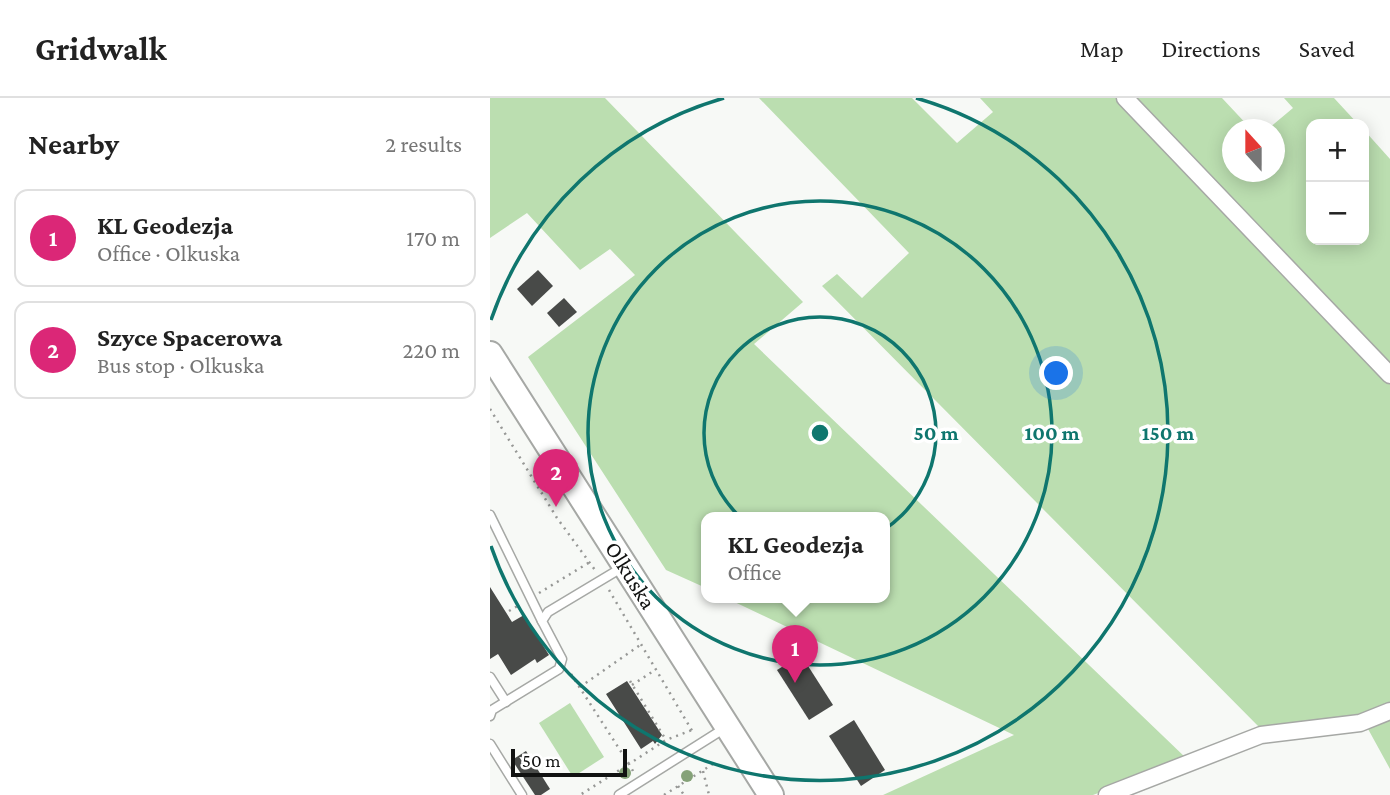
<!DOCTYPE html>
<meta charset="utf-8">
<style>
body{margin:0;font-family:"Crimson Pro",serif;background:#f2f2f2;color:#222}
.controls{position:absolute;right:21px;top:21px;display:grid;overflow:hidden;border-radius:14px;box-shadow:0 4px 18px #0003}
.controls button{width:63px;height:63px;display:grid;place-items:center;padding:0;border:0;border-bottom:2px solid #e0e0e0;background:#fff;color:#222;font:35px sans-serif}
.compass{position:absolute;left:732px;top:21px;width:63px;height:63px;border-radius:50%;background:#fff;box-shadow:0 4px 18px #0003;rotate:339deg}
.scale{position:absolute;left:21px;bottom:18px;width:116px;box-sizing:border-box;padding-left:7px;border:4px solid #111211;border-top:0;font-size:19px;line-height:24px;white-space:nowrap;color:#111211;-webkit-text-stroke:5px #fff;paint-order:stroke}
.you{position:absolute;left:567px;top:276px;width:24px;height:24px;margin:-18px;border:5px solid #fff;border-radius:50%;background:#1a73e8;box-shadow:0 0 0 10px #1a73e833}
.badge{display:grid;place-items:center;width:46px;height:46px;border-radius:50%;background:#db2777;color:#fff;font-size:23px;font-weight:700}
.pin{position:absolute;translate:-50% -58px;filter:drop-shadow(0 2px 4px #0008)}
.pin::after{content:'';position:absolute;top:37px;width:24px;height:21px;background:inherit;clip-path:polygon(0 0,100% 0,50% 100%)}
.popup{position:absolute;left:211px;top:414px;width:189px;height:91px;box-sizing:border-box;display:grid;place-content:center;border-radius:14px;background:#fff;filter:drop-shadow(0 2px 5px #0005);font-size:23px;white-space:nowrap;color:#767676}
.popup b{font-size:26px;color:#222}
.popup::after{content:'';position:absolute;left:50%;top:100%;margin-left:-14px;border:14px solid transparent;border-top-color:#fff}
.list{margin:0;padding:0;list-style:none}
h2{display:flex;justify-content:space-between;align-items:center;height:91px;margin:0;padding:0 28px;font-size:30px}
h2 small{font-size:23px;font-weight:400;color:#767676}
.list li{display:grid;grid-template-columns:46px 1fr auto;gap:21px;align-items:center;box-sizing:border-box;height:98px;margin:0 14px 14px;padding:0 14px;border:2px solid #e0e0e0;border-radius:14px}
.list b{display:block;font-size:26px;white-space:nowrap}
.list p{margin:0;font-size:23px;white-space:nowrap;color:#767676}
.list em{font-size:23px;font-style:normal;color:#767676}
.map{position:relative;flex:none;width:900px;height:697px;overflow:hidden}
header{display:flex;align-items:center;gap:42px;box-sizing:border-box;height:98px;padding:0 35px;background:#fff;border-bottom:2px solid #e0e0e0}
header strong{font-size:33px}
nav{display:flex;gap:38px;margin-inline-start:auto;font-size:24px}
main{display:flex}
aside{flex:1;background:#fff}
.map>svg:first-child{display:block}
</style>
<header>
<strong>Gridwalk</strong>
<nav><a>Map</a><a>Directions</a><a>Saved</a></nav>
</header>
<main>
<aside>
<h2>Nearby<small>2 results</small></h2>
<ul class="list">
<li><span class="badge">1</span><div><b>KL Geodezja</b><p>Office · Olkuska</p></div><em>170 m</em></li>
<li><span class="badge">2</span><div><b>Szyce Spacerowa</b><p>Bus stop · Olkuska</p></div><em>220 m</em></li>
</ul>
</aside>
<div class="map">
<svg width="900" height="697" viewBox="0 0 900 697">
<rect width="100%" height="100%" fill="#f7f9f6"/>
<g fill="#bbdeb0">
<path d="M 0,0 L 115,0 L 313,204 L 264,246 L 697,661 L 603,697 L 393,697 L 524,637 L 234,499 L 394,499 L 394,419 L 216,419 L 216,490 L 176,472 L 38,259 L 145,177 L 120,151 L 90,172 L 37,115 L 0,140 Z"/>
<path d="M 269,0 L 422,0 L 467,45 L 503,14 L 490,0 L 732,0 L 761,31 L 743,32 L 743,74 L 785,74 L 785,32 L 778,31 L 803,10 L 794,0 L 844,0 L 868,26 L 821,26 L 821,142 L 874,142 L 874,32 L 900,61 L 900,671 L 872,620 L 773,633 L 332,188 L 347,176 L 372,200 L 419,155 Z"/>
<path d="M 80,605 L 114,659 L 83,679 L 49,625 Z"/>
</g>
<g fill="#484a48">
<path d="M 48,172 L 63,188 L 42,208 L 27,191 Z"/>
<path d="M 74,200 L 87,214 L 69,229 L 57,215 Z"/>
<path d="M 0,489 L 22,524 L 34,517 L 59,557 L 47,565 L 45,561 L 21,577 L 8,556 L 0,561 Z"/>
<path d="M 311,557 L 343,607 L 319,622 L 287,572 Z"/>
<path d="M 137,583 L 172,637 L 165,646 L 163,643 L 151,651 L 116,596 Z"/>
<path d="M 364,622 L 395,672 L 371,688 L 339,638 Z"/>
<path d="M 36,653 L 60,691 L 51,697 L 45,697 L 22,662 Z"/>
</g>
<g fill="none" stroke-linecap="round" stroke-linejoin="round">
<defs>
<g id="service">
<path d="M 0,417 L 52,523"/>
<path d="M 0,579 L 16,604"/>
<path d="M 0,618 L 2,612 L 69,571 L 72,561 L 52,523 L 58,514 L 133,469"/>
<path d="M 0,646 L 32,697"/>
<path d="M 129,697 L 235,630"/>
</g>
<g id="minor">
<path d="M 635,0 L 900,277"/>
<path d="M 617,697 L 771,637 L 870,625 L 900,613"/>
</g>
<path id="primary" d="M 0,256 L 281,697"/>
</defs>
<use href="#service" stroke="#a6a8a5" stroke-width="11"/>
<use href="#minor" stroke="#a6a8a5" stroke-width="19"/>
<use href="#primary" stroke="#a6a8a5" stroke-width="28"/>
<g stroke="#979896" stroke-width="2.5" stroke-dasharray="2 5" stroke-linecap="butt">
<path d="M 0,311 L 67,420 L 105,472"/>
<path d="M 119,492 L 204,636"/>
<path d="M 49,495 L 100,464"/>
<path d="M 19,513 L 31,506"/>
<path d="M 81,576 L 139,666 L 90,697"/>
<path d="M 140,583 L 176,642"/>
<path d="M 142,587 L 165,572"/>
<path d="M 90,589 L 153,545"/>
<path d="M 143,673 L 139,666 L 176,642 L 202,632"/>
<path d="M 213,673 L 219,697"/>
<path d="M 188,688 L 194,697"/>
<path d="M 174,697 L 223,666"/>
</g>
<use href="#service" stroke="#fff" stroke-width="8"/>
<use href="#minor" stroke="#fff" stroke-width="16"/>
<use href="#primary" stroke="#fff" stroke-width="24"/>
</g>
<g fill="#85a278">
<circle cx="135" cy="675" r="6"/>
<circle cx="197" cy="678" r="6"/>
</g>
<g fill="none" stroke="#0f766e" stroke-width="3.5">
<circle cx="330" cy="335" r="116"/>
<circle cx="330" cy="335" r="232"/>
<path d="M1 222A348 348 0 0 1 234 0M426 0A348 348 0 1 1 1 448"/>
</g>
<g text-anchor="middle" stroke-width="7" stroke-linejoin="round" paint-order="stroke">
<g font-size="23" fill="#111211" stroke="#fff">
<text transform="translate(141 477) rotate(58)" y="8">Olkuska</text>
</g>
</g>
<circle cx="330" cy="335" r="10" fill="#0f766e" stroke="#fff" stroke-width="3.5"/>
<g font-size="21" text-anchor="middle" font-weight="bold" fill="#0f766e" stroke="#fff" stroke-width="7" stroke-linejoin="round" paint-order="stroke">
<text x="446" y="342">50 m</text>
<text x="562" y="342">100 m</text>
<text x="678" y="342">150 m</text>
</g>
</svg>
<div class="controls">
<button>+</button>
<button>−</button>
</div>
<svg class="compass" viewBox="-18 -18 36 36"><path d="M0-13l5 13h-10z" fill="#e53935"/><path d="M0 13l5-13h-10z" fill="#767676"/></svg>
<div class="scale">50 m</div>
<div class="you"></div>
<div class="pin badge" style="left:305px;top:585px">1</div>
<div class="popup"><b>KL Geodezja</b>Office</div>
<div class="pin badge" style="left:66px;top:409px">2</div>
</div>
</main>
